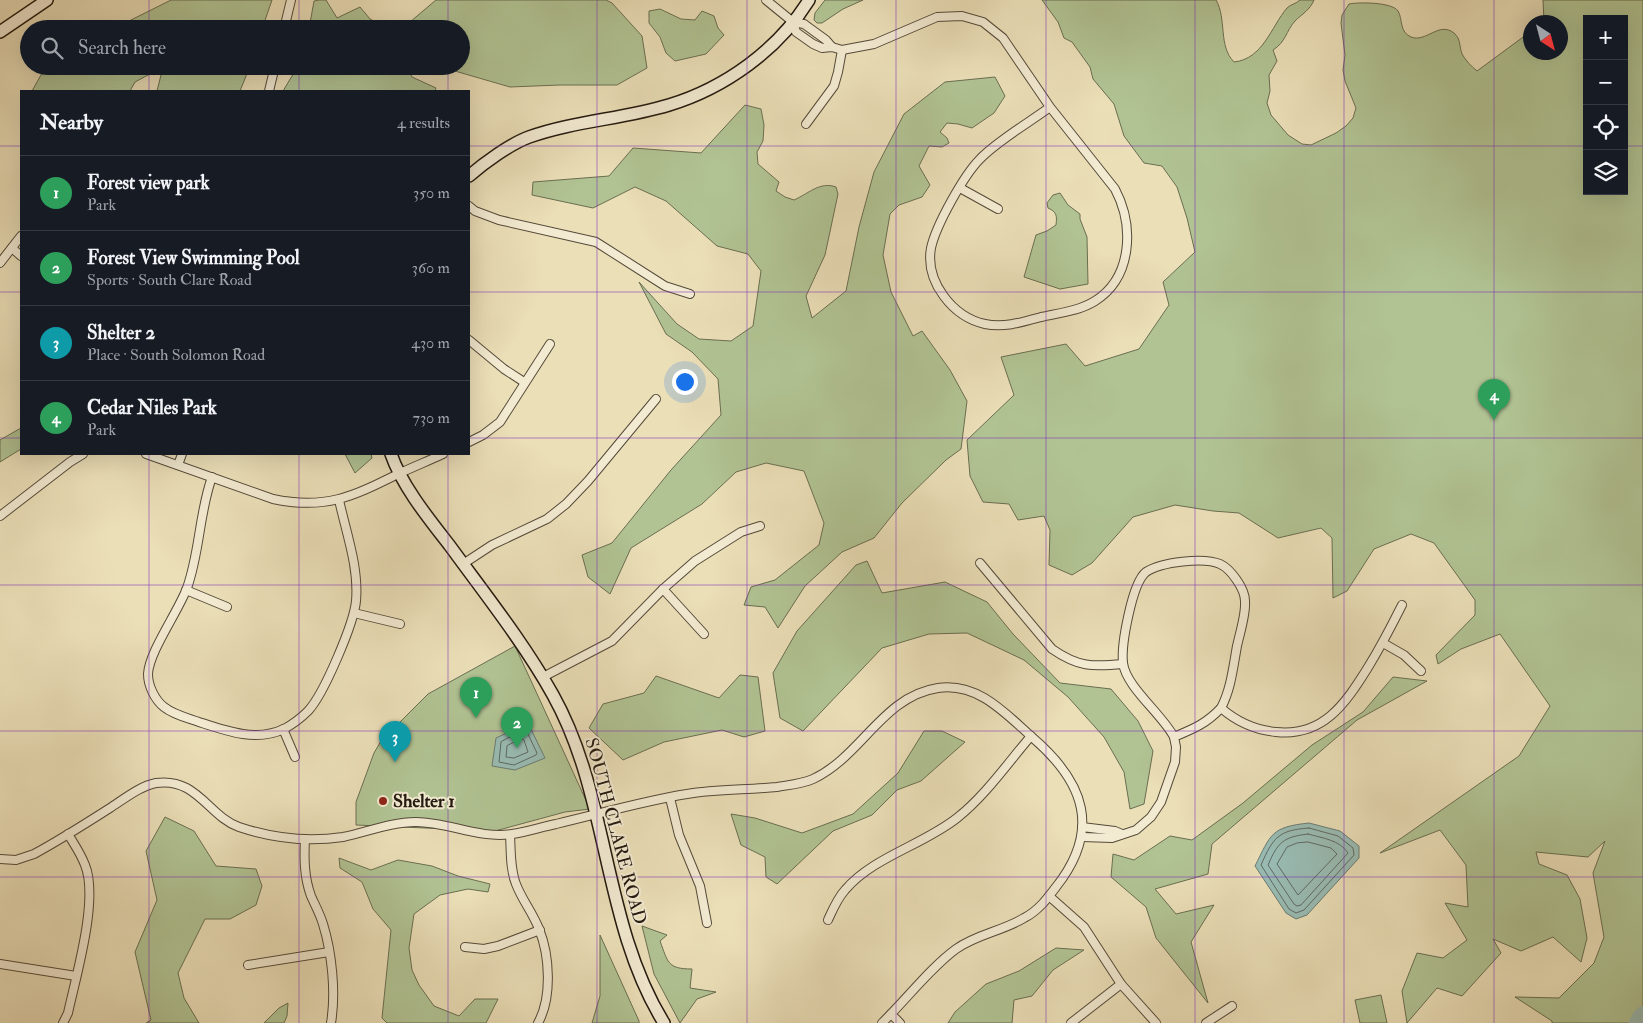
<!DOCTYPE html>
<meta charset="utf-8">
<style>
body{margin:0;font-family:"IM FELL Double Pica",serif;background:#242831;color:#f1f3f6}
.controls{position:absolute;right:15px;top:15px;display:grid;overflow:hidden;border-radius:0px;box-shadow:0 5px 20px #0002}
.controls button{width:45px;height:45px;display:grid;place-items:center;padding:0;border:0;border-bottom:1px solid #363941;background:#171b24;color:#f1f3f6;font:25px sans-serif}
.compass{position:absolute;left:1523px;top:15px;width:45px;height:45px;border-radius:50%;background:#171b24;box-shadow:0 5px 20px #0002;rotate:144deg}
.you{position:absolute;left:684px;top:381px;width:18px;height:18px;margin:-12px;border:4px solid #fff;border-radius:50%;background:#1a73e8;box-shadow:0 0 0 8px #1a73e833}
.badge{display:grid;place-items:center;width:32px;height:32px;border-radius:50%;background:#8c9099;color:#fff;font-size:16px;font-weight:700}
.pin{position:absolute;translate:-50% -41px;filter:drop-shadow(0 1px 2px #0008)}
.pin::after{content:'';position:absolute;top:26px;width:18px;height:15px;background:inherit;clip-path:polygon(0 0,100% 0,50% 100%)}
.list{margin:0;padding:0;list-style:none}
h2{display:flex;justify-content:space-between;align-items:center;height:65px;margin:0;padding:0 20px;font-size:21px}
h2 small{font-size:16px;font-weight:400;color:#9ea1a6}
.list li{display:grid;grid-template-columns:32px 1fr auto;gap:15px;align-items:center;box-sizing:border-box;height:75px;padding:0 20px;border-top:1px solid #363941}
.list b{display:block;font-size:19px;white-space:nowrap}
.list p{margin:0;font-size:16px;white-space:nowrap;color:#9ea1a6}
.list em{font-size:16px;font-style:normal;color:#9ea1a6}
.icon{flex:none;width:28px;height:28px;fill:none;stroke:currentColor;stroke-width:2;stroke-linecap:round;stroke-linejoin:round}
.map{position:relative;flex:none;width:1643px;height:1023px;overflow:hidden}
.search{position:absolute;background:#171b24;box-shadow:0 5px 20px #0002;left:20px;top:20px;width:450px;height:55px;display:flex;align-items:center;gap:12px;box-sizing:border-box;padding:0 18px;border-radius:28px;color:#9ea1a6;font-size:19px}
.panel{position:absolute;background:#171b24;box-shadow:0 5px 20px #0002;left:20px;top:90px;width:450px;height:365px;border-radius:0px}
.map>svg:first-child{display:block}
</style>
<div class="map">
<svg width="1643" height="1023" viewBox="0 0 1643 1023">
<rect width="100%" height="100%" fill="#ebdfb8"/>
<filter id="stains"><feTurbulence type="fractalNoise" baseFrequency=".004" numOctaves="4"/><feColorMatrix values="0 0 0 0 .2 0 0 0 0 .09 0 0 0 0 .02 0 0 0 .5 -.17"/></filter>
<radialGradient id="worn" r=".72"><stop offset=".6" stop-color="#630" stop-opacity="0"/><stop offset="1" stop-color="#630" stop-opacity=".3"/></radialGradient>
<g fill="#b1c393" stroke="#6a6e51" fill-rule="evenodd">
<path d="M 171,0 L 272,0 L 262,29 L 113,29 Z"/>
<path d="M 319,0 L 326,0 L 337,18 L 360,7 L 370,19 L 383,26 L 383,29 L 309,29 L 314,1 Z"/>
<path d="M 436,0 L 606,0 L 612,3 L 642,36 L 647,68 L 617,85 L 560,85 L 510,87 L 448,69 L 444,66 L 461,66 L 461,29 L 409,29 L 410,22 Z"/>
<path d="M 825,0 L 863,0 L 843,9 L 822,23 L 817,23 L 814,20 L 815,13 Z"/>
<path d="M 1042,0 L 1216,0 C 1227,19 1218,46 1234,62 C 1263,59 1271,27 1287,8 C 1291,4 1296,4 1300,0 L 1314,0 C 1310,10 1302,14 1295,21 C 1286,31 1286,42 1273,50 L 1277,61 L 1269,75 L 1270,91 L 1267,103 L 1271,115 L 1288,135 L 1302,144 L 1311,145 L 1336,133 L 1346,126 L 1353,118 L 1356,108 L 1345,81 L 1343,70 L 1345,55 L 1341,23 L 1342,15 L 1349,4 C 1359,2 1392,2 1398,11 C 1403,19 1399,32 1411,37 C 1426,43 1439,21 1454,33 C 1461,39 1459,46 1462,54 C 1466,61 1471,66 1477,71 L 1530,32 L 1530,52 L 1560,52 L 1560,22 L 1544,22 L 1543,0 L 1643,0 L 1643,1023 L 1552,1023 L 1552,1021 L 1515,997 L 1559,998 L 1594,963 L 1604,937 L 1593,873 L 1605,841 L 1588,857 L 1536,852 L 1539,864 L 1567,875 L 1580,899 L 1587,938 L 1581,962 L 1553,937 L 1521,951 L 1493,939 L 1501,953 L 1462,996 L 1437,988 L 1407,1023 L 1402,991 L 1417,953 L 1443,958 L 1467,940 L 1445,903 L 1468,907 L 1466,865 L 1440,830 L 1380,853 L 1519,756 L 1550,706 L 1500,634 L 1461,649 L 1438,664 L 1436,655 L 1475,615 L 1475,600 L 1434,543 L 1411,534 L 1374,549 L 1347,591 L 1333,598 L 1332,538 L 1321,528 L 1278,538 L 1239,513 L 1213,511 L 1175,505 L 1133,517 L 1092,563 L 1072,575 L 1049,565 L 1050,530 L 1044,516 L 1018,520 L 1009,504 L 983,502 L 970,476 L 967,440 L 1014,395 L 1001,357 L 1066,344 L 1085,366 L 1139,349 L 1169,305 L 1163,282 L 1195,252 L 1187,218 L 1177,187 L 1162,166 L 1144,163 L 1124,136 L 1114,104 L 1093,79 L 1090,67 L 1072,42 L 1064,38 L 1058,22 ZM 1587,19 L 1624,19 L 1624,191 L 1587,191 Z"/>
<path d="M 660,9 L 681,19 L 695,20 L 702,11 L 714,16 L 718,28 L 724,35 L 706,54 L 675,61 L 666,53 L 660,37 L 649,23 L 649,11 Z"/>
<path d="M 46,66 L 71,72 L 72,66 L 250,66 L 240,91 L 157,91 L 163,67 L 135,82 L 130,91 L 32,91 Z"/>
<path d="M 298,66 L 407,66 L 412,77 L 436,88 L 435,91 L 283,91 Z"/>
<path d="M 995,77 L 1005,96 L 994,113 L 972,128 L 958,124 L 947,123 L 940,132 L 947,138 L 949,143 L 942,147 L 929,146 L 919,166 L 930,185 L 922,197 L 899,205 L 890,214 L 883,255 L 891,292 L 913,336 L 922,331 L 950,370 L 967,401 L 961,449 L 946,460 L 902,503 L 874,538 L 842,552 L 805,586 L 778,628 L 765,607 L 744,605 L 751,587 L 775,580 L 819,545 L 824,523 L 804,471 L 766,463 L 736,472 L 702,504 L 631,548 L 610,594 L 588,577 L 582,555 L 612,543 L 671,470 L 721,415 L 718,379 L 692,352 L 666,334 L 639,282 L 677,324 L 699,339 L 731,341 L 753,326 L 761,271 L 748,254 L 717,246 L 666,201 L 635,187 L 593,208 L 532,195 L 533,182 L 609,176 L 633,148 L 701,153 L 745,105 L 761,109 L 764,125 L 763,141 L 757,152 L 758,164 L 779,182 L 776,191 L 785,197 L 794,200 C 808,194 820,181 836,187 L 838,194 L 825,255 L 806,296 L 812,318 L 846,291 L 859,227 L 874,172 L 904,114 L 945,82 Z"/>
<path d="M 1060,193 L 1068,205 L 1080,214 L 1080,219 L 1087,237 L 1088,284 L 1060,289 L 1024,277 L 1036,235 L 1047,231 L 1056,225 C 1057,216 1057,212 1048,208 L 1047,203 L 1053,195 Z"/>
<path d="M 21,428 L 21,449 L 0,462 L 0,440 Z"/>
<path d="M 345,454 L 371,454 L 372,458 L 355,473 Z"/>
<path d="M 867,561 L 882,593 L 945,582 L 987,602 L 1013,634 L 1060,683 L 1111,689 L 1138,721 L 1153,751 L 1144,804 L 1130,809 L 1124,772 L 1104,737 L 1068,697 L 1024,660 L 967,633 L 929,634 L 882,648 L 803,731 L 780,718 L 773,673 L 797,631 L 856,565 Z"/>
<path d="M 515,646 L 590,809 L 565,812 L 495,831 L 356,825 L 356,802 L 374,753 L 381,741 L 428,694 Z"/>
<path d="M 740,675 L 758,677 L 765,731 L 744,737 L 722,730 L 664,742 L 623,760 L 589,728 L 603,704 L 644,693 L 656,676 L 719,698 Z"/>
<path d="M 1393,677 L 1427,681 L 1357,720 L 1212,844 L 1208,874 L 1155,889 L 1176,914 L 1214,905 L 1191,942 L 1208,1003 L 1156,938 L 1146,907 L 1111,877 L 1113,854 L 1134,860 L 1170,836 L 1192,840 L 1243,803 L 1312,745 L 1363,712 Z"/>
<path d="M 924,731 L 942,731 L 965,742 L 921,781 L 897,790 L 872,815 L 833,831 L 777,884 L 766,877 L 765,857 L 741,845 L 731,814 L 755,818 L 802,833 L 853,814 L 898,773 Z"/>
<path d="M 165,817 L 194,831 L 216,866 L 256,869 L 262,886 L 256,905 L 230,919 L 205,919 L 178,973 L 184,998 L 199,1023 L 146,1023 L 151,1020 L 135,952 L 157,900 L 146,851 Z"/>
<path d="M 339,858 L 371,870 L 398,860 L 432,866 L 458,876 L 490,884 L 488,892 L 468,889 L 440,895 L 414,914 L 409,948 L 412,970 L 419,985 L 434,1006 L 459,1016 L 475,999 L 498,999 L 486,1023 L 387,1023 L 382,1018 L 391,930 L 373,909 L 362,882 L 340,868 Z"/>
<path d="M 642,926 L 667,935 L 660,941 C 668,962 667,969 692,969 L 690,988 L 716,992 L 697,999 L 680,1023 L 654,974 Z"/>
<path d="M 600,935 L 639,1021 L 639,1023 L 592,1023 L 600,996 Z"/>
<path d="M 1056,948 L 1084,950 L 1053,970 L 1032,996 L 1014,1000 L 1012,1023 L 948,1023 L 955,1012 L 986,984 L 1019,971 Z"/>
<path d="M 1381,995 L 1387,1023 L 1360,1023 L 1355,1000 Z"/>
<path d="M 288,1003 L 287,1016 L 284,1023 L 264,1023 L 279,1008 Z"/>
</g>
<g fill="#99bcb4" stroke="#6a7b72">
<path d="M 528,723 L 545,758 L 515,770 L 492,766 L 496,738 Z"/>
<path d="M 1309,823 L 1340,831 L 1359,846 L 1359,858 L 1307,915 L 1296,919 L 1286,913 L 1255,866 C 1271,834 1271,827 1309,823 Z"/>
</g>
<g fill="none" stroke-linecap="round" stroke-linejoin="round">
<g stroke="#5e6a62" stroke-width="1">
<path d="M 524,730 L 527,732 L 537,753 L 536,755 L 514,765 L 499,762 L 501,742 Z"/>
<path d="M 521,739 L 524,740 L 528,752 L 514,758 L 506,757 L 507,746 Z"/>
<path d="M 1309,828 L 1338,836 L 1353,848 L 1354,855 L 1304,910 L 1296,913 L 1289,909 L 1261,865 C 1273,838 1278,830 1309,828 Z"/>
<path d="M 1308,834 C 1322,838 1340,840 1348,853 L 1301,905 L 1297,906 L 1294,904 L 1268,865 C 1278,842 1283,837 1308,834 Z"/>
<path d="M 1308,842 L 1331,848 L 1337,854 L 1298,895 L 1277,864 L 1287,847 L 1297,843 Z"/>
</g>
<path stroke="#99bcb4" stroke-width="14" d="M 1636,1023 L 1639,1017 L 1643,1013"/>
<defs>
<g id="street">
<path d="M 766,0 L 793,22 L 804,24 L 826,40 L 832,47"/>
<path d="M 793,22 L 796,32 L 813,44 L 822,48 L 832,47 L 842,50 L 874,44 L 937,17 L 962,16 L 983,22 L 1003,38 L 1050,107 L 1115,189 C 1134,225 1133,277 1095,301 C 1079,311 1059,313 1041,317 C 1023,322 1004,328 985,324 C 953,317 925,282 931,248 C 936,225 964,175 980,159 C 997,141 1030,122 1050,107"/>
<path d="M 284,29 L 291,0"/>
<path d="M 269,91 L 275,66"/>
<path d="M 806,124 L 834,86 L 838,72 L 842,50"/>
<path d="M 960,188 L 998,209"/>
<path d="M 469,206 L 475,211 L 499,220 L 596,242 L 665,286 L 690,294"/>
<path d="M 12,248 L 21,256"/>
<path d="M 0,263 L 21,236"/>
<path d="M 469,340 L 504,369 L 524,382"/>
<path d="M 469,442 L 483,435 L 500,422 L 550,344"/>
<path d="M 146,454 L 273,499 C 325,510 352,497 398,474 C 413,467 428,461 443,454"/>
<path d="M 178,465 L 182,454"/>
<path d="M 212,477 C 199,513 200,552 187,588 C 178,612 149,652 148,674 C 148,686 155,700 164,707 C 174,715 188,718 199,722 C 226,731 256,742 284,729 C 293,724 301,718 308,711 C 324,694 354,623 356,601 C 359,567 346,532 339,500"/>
<path d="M 0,516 L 70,462 L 83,454"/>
<path d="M 980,563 L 1052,649 C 1078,667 1092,667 1123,664"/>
<path d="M 463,564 L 492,545 L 547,519 L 566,504 L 588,481 L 656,399"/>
<path d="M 663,589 L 704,634"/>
<path d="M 186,590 L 227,607"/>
<path d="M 354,613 L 400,624"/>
<path d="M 1383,643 L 1404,655 L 1421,671"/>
<path d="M 543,677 L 612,641 L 663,589 L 695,561 L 741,532 L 760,526"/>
<path d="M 283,729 L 295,757"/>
<path d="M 1174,737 C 1162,714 1126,687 1123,663 C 1121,645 1132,583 1146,572 C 1161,562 1204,557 1220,564 C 1231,569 1245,589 1245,601 C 1246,615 1240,632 1237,646 C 1233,668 1231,689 1221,708"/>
<path d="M 670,798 L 679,835 L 700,886 L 707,923"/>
<path d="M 1082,827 L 1115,831 L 1122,834"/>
<path d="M 510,835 C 511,851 510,869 516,884 C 522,900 533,913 539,929 C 550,956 552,998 538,1023"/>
<path d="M 1082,837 L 1112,838 L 1136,830 L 1151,817 L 1161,802 L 1175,762 L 1176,747 L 1174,737 C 1193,729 1206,724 1221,708 C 1236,721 1255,730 1276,732 C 1323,737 1345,704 1367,669 C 1380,648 1391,627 1402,605"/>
<path d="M 305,839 C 304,858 304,877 311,896 C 315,905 320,914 323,924 C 332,953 336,993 331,1023"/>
<path d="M 0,859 L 16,860 L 34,854 C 60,840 85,824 110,808 C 124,799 140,786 156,783 C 197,777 208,816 239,827 C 272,838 309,842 343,837 C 367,832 391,822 416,822 C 448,822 479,839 512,834 C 527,832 541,827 556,824 C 599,814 643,801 687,794 C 716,789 747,790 777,787 C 788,785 802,784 813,779 C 861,757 883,696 938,688 C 978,682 1006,714 1033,738 C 1085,783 1101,830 1056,887 C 1047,899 1038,911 1024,918 C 1003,931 977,934 956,949 C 930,968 906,1000 882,1023"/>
<path d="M 1049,896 L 1084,927 L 1121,984 L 1156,1023"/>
<path d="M 828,920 C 833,909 837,899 845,890 C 873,857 923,845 957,818 C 985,796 1007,764 1031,736"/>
<path d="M 465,947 L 484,949 L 498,946 L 540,930"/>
<path d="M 0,964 L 76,976"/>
<path d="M 248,965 L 329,952"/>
<path d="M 891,1014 L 900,1023"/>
<path d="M 63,1023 L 68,1013 C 76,976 99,899 85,865 C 81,854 74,844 68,834"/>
<path d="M 1071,1023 L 1121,984"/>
<path d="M 1206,1023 L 1232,1006"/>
</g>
<g id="secondary">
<path d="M 0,32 L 47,0"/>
<path d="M 469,176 C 484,163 510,144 529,137 C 574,121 623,119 669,105 C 725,88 778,50 809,0"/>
<path d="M 391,454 C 402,486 429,519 450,546 C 485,594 524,643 553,695 C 610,797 602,923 664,1023"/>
</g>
</defs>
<use href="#street" stroke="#554a39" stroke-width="10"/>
<use href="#secondary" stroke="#23190f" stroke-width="14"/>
<use href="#street" stroke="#f2ead1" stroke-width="8"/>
<use href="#secondary" stroke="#f2ead1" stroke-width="11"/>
</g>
<path fill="none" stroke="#7b2cbf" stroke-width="1" stroke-opacity="0.55" d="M 149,0 L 149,29M 299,0 L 299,29M 448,0 L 448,29M 597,0 L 597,1023M 747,0 L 747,1023M 896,0 L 896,1023M 1046,0 L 1046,1023M 1195,0 L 1195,1023M 1344,0 L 1344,1023M 1494,0 L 1494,1023M 149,66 L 149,91M 299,66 L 299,91M 448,66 L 448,91M 0,146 L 21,146M 469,146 L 1587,146M 1624,146 L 1643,146M 0,292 L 21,292M 469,292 L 1643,292M 0,438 L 21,438M 469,438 L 1643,438M 149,454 L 149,1023M 299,454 L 299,1023M 448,454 L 448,1023M 0,585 L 1643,585M 0,731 L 1643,731M 0,877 L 1643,877"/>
<circle fill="#8f2418" stroke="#f2ead1" stroke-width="2" cx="383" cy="801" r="5"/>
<g text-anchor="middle" stroke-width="4" stroke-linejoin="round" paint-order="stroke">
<g font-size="18" font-weight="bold" fill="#23190f" stroke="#f2ead1" text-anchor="start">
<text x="393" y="807">Shelter 1</text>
</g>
<g font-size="18" fill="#23190f" stroke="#f2ead1">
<text transform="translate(616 831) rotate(75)" y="6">SOUTH CLARE ROAD</text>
</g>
</g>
<rect width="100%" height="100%" filter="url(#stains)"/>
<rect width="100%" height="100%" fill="url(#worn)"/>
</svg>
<div class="controls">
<button>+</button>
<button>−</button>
<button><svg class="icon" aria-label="locate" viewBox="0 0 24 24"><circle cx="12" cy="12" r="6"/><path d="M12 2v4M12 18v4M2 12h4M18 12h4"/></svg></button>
<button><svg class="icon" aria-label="layers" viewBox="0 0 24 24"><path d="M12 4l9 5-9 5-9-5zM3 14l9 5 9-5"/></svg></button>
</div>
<svg class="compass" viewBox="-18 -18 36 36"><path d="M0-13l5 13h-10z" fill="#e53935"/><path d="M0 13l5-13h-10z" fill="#9ea1a6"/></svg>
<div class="you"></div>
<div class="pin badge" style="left:476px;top:718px;background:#2e9e5b">1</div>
<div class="pin badge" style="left:517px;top:748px;background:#2e9e5b">2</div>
<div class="pin badge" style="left:395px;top:762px;background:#0f9aa8">3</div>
<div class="pin badge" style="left:1494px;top:420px;background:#2e9e5b">4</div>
<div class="search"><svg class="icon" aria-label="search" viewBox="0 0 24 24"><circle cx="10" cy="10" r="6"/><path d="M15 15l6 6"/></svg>Search here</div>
<section class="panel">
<h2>Nearby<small>4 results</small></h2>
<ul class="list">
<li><span class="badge" style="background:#2e9e5b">1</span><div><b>Forest view park</b><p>Park</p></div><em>350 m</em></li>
<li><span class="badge" style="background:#2e9e5b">2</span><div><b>Forest View Swimming Pool</b><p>Sports · South Clare Road</p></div><em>360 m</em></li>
<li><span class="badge" style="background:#0f9aa8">3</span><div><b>Shelter 2</b><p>Place · South Solomon Road</p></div><em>430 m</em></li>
<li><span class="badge" style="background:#2e9e5b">4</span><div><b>Cedar Niles Park</b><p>Park</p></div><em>730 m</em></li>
</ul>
</section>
</div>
